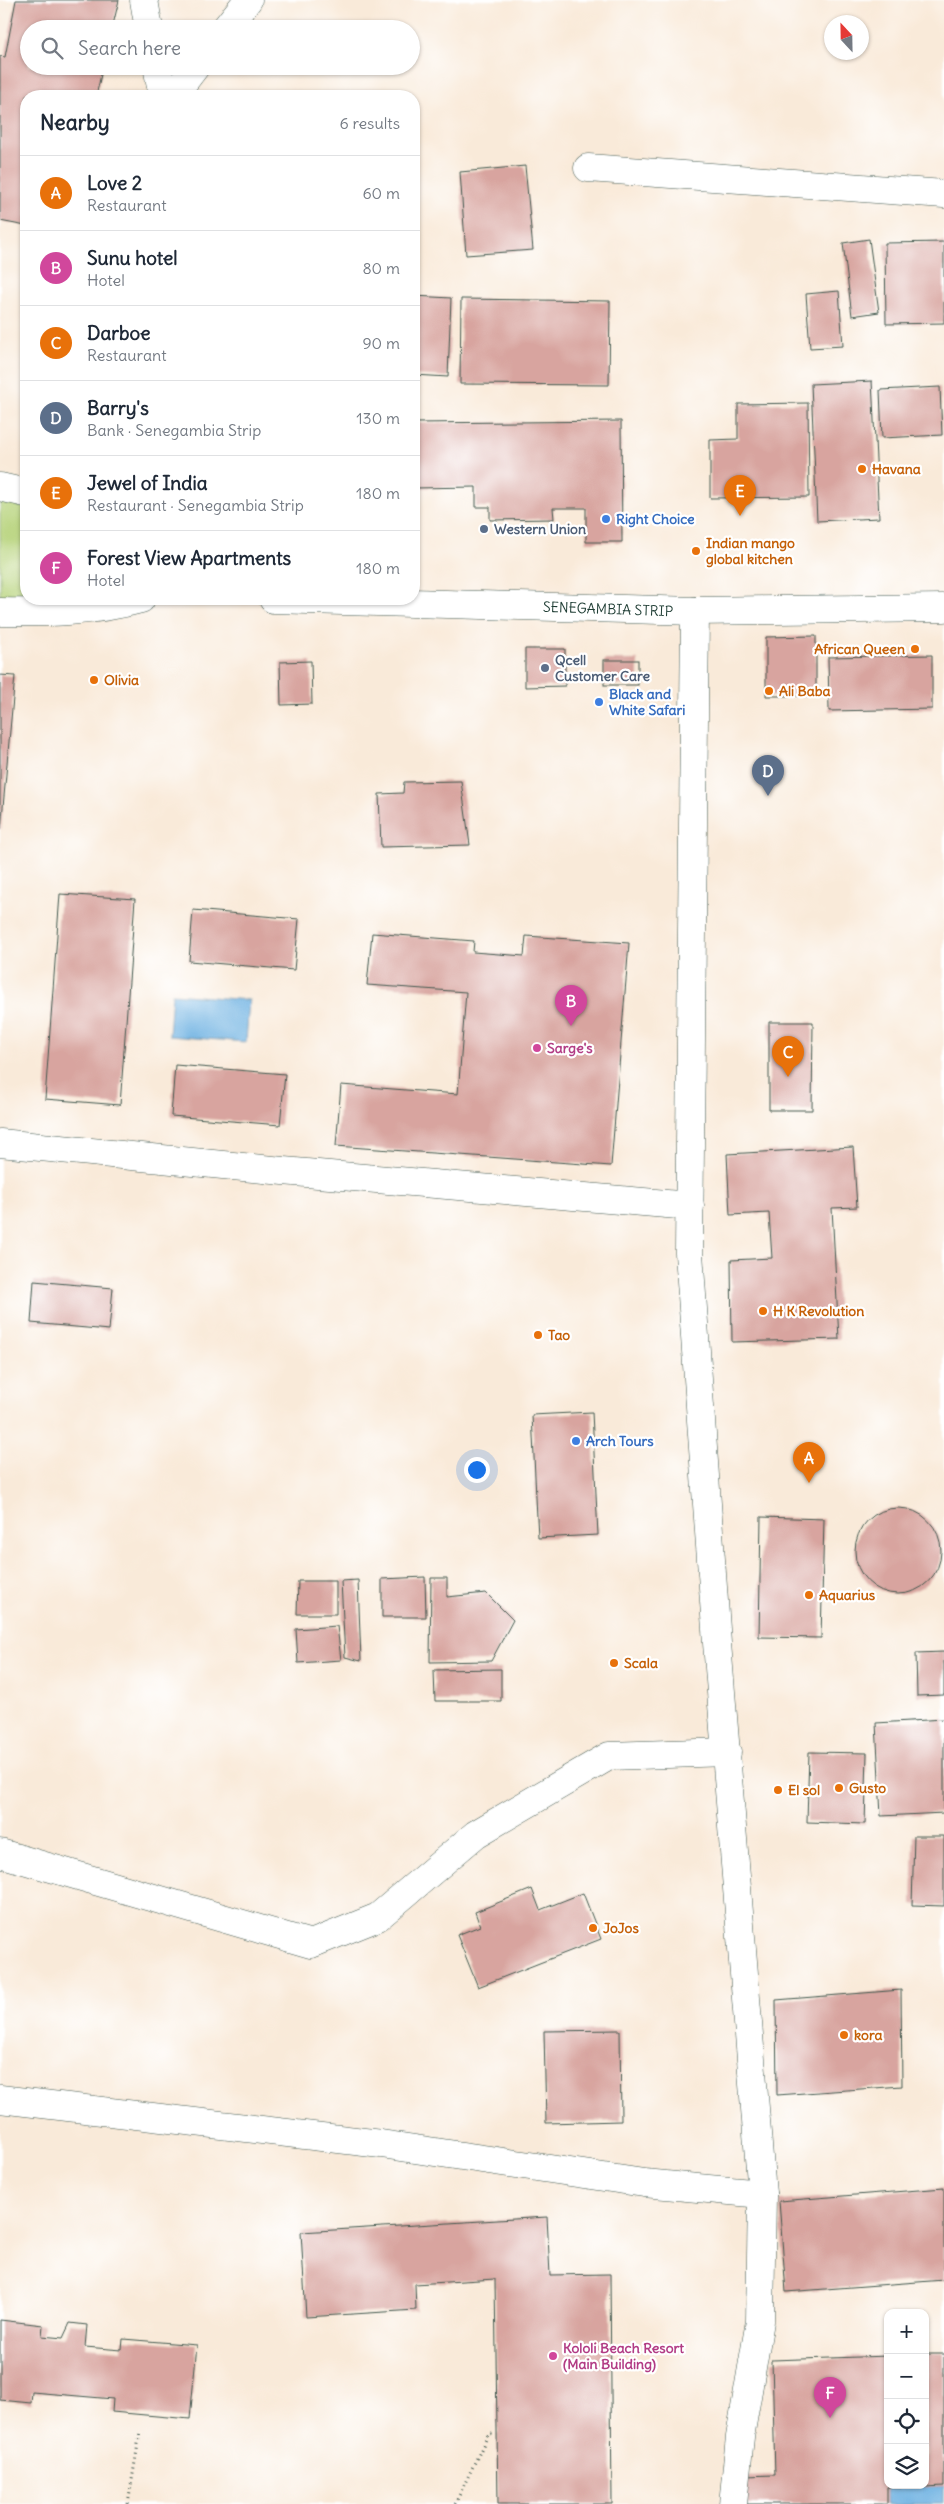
<!DOCTYPE html>
<meta charset="utf-8">
<style>
body{margin:0;font-family:Delius,sans-serif;background:#f2f2f3;color:#1f2937}
.controls{position:absolute;right:15px;bottom:15px;display:grid;overflow:hidden;border-radius:10px;box-shadow:0 1px 4px #0004}
.controls button{width:45px;height:45px;display:grid;place-items:center;padding:0;border:0;border-bottom:1px solid #e0e1e3;background:#fff;color:#1f2937;font:25px sans-serif}
.compass{position:absolute;left:824px;top:15px;width:45px;height:45px;border-radius:50%;background:#fff;box-shadow:0 1px 4px #0004;rotate:338deg}
.you{position:absolute;left:476px;top:1469px;width:18px;height:18px;margin:-12px;border:4px solid #fff;border-radius:50%;background:#1a73e8;box-shadow:0 0 0 8px #1a73e833}
.badge{display:grid;place-items:center;width:32px;height:32px;border-radius:50%;background:#db2777;color:#fff;font-size:16px;font-weight:700}
.pin{position:absolute;translate:-50% -41px;filter:drop-shadow(0 1px 2px #0008)}
.pin::after{content:'';position:absolute;top:26px;width:18px;height:15px;background:inherit;clip-path:polygon(0 0,100% 0,50% 100%)}
.list{margin:0;padding:0;list-style:none}
h2{display:flex;justify-content:space-between;align-items:center;height:65px;margin:0;padding:0 20px;font-size:21px}
h2 small{font-size:16px;font-weight:400;color:#747a83}
.list li{display:grid;grid-template-columns:32px 1fr auto;gap:15px;align-items:center;box-sizing:border-box;height:75px;padding:0 20px;border-top:1px solid #e0e1e3}
.list b{display:block;font-size:19px;white-space:nowrap}
.list p{margin:0;font-size:16px;white-space:nowrap;color:#747a83}
.list em{font-size:16px;font-style:normal;color:#747a83}
.icon{flex:none;width:28px;height:28px;fill:none;stroke:currentColor;stroke-width:2;stroke-linecap:round;stroke-linejoin:round}
.map{position:relative;flex:none;width:944px;height:2504px;overflow:hidden}
.search{position:absolute;background:#fff;box-shadow:0 1px 4px #0004;left:20px;top:20px;width:400px;height:55px;display:flex;align-items:center;gap:12px;box-sizing:border-box;padding:0 18px;border-radius:28px;color:#747a83;font-size:19px}
.panel{position:absolute;background:#fff;box-shadow:0 1px 4px #0004;left:20px;top:90px;width:400px;height:515px;border-radius:20px}
.map>svg:first-child{display:block}
</style>
<div class="map">
<svg width="944" height="2504" viewBox="0 0 944 2504">
<rect width="100%" height="100%" fill="#fff"/>
<filter id="ink" filterUnits="userSpaceOnUse"><feTurbulence type="fractalNoise" baseFrequency=".02" numOctaves="2"/><feDisplacementMap in="SourceGraphic" scale="10" xChannelSelector="R" yChannelSelector="G"/><feConvolveMatrix kernelMatrix="1 2 1 2 8 2 1 2 1" color-interpolation-filters="sRGB"/></filter>
<filter id="wash" filterUnits="userSpaceOnUse"><feTurbulence type="fractalNoise" baseFrequency=".0096" numOctaves="4" result="noise"/><feDisplacementMap in="SourceGraphic" scale="20" xChannelSelector="R" yChannelSelector="G"/><feGaussianBlur stdDeviation="1.12" result="paint"/><feColorMatrix in="noise" values="0 0 0 0 0 0 0 0 0 0 0 0 0 0 0 0 0 1.4 0 .05"/><feComposite in="paint" operator="in"/></filter>
<g filter="url(#wash)">
<rect width="100%" height="100%" fill="#f9ead9"/>
<path fill="#b5d278" stroke="#6a8856" d="M 0,493 L 26,500 L 26,597 L 14,604 L 0,606 Z"/>
<g fill="#6cb0e1" stroke="#46768a">
<path d="M 172,994 L 249,1000 L 246,1042 L 169,1036 Z"/>
<path d="M 944,2486 L 944,2504 L 887,2504 L 887,2487 Z"/>
</g>
<g id="blocks">
<g fill="#d8a49f">
<path d="M 16,0 L 119,0 L 112,29 L 29,29 L 29,66 L 103,66 L 96,96 L 26,96 L 26,226 L 0,221 L 0,56 L 5,57 Z"/>
<path d="M 525,166 L 533,250 L 466,255 L 460,172 Z"/>
<path d="M 869,239 L 879,312 L 852,316 L 843,243 Z"/>
<path d="M 944,242 L 944,323 L 886,324 L 885,243 Z"/>
<path d="M 839,291 L 843,346 L 810,348 L 806,294 Z"/>
<path d="M 414,296 L 451,298 L 448,377 L 414,375 Z"/>
<path d="M 461,299 L 610,301 L 609,385 L 460,384 Z"/>
<path d="M 872,381 L 879,518 L 817,521 L 811,384 Z"/>
<path d="M 940,387 L 942,435 L 882,438 L 880,390 Z"/>
<path d="M 808,403 L 809,497 L 710,498 L 710,440 L 738,439 L 738,404 Z"/>
<path d="M 621,421 L 622,542 L 586,542 L 586,508 L 553,508 L 554,519 L 490,520 L 490,507 L 476,507 L 476,487 L 414,488 L 414,423 Z"/>
<path d="M 816,636 L 816,696 L 766,696 L 766,637 Z"/>
<path d="M 525,649 L 565,649 L 565,686 L 525,687 Z"/>
<path d="M 932,655 L 932,709 L 829,711 L 828,657 Z"/>
<rect x="604" y="660" width="34" height="25"/>
<path d="M 311,661 L 312,704 L 281,705 L 280,662 Z"/>
<path d="M 0,675 L 15,676 L 1,829 L 0,829 Z"/>
<path d="M 461,781 L 470,845 L 381,847 L 379,794 L 403,793 L 404,782 Z"/>
<path d="M 60,894 L 135,899 L 120,1105 L 45,1099 Z"/>
<path d="M 193,910 L 299,919 L 294,970 L 189,961 Z"/>
<path d="M 372,933 L 474,941 L 473,952 L 524,956 L 526,936 L 629,943 L 611,1166 L 336,1146 L 341,1085 L 458,1094 L 466,992 L 367,985 Z"/>
<path d="M 769,1022 L 813,1022 L 812,1110 L 769,1110 Z"/>
<path d="M 175,1065 L 285,1074 L 280,1125 L 171,1116 Z"/>
<path d="M 853,1147 L 857,1207 L 832,1208 L 839,1339 L 732,1342 L 731,1260 L 772,1258 L 769,1213 L 730,1215 L 727,1154 Z"/>
<path d="M 34,1281 L 113,1288 L 109,1330 L 31,1323 Z"/>
<path d="M 592,1412 L 598,1535 L 538,1538 L 532,1415 Z"/>
<circle cx="898" cy="1551" r="43"/>
<path d="M 761,1517 L 824,1519 L 821,1638 L 759,1637 Z"/>
<path d="M 425,1577 L 426,1617 L 382,1617 L 382,1579 Z"/>
<path d="M 431,1578 L 447,1578 L 447,1597 L 486,1593 L 513,1620 L 491,1661 L 430,1662 Z"/>
<path d="M 358,1580 L 361,1661 L 345,1657 L 341,1581 Z"/>
<path d="M 298,1581 L 336,1581 L 336,1614 L 297,1614 Z"/>
<path d="M 337,1626 L 341,1660 L 298,1663 L 296,1629 Z"/>
<path d="M 944,1652 L 944,1695 L 917,1696 L 916,1653 Z"/>
<path d="M 501,1669 L 501,1701 L 435,1701 L 434,1670 Z"/>
<path d="M 944,1719 L 944,1813 L 881,1816 L 876,1723 Z"/>
<path d="M 809,1752 L 867,1753 L 865,1824 L 807,1822 Z"/>
<path d="M 914,1836 L 944,1836 L 944,1906 L 912,1905 Z"/>
<path d="M 532,1889 L 540,1910 L 583,1893 L 601,1939 L 478,1987 L 457,1935 L 480,1926 L 475,1912 Z"/>
<path d="M 901,1990 L 902,2086 L 777,2095 L 776,2000 Z"/>
<path d="M 620,2030 L 621,2121 L 546,2123 L 544,2031 Z"/>
<path d="M 944,2188 L 944,2280 L 786,2292 L 779,2201 Z"/>
<path d="M 547,2217 L 550,2275 L 610,2274 L 612,2504 L 498,2504 L 495,2279 L 415,2284 L 416,2310 L 306,2317 L 301,2232 Z"/>
<path d="M 0,2320 L 43,2325 L 42,2336 L 63,2338 L 70,2323 L 87,2325 L 85,2347 L 122,2350 L 123,2339 L 197,2345 L 190,2419 L 112,2412 L 113,2399 L 32,2392 L 31,2403 L 0,2400 Z"/>
<path d="M 925,2354 L 944,2354 L 944,2486 L 925,2487 Z"/>
<path d="M 888,2356 L 888,2485 L 907,2487 L 887,2487 L 887,2504 L 745,2504 L 744,2476 L 775,2475 L 772,2360 Z"/>
</g>
</g>
</g>
<g filter="url(#ink)">
<use href="#blocks" fill-opacity="0" stroke="#40574d" stroke-width="1"/>
<g fill="none" stroke-linecap="round" stroke-linejoin="round">
<defs>
<g id="minor">
<path d="M 144,0 L 149,29"/>
<path d="M 225,29 L 248,0"/>
<path d="M 157,66 L 163,96"/>
<path d="M 173,96 L 196,66"/>
<path d="M 588,168 L 944,194"/>
<path d="M 0,487 L 26,493"/>
<path d="M 273,599 L 695,611 L 944,608"/>
<path d="M 695,611 L 689,1253 L 717,1643 L 762,2194 L 760,2321 L 740,2437 L 733,2504"/>
<path d="M 0,612 C 50,613 93,612 141,599"/>
<path d="M 0,1143 L 283,1171 L 690,1206"/>
<path d="M 0,1853 L 311,1944 L 378,1917 L 476,1834 L 609,1756 L 727,1752"/>
<path d="M 0,2099 L 381,2144 L 644,2183 L 762,2194"/>
</g>
</defs>
<use href="#minor" stroke="#40574d" stroke-width="29"/>
<g stroke="#40574d" stroke-width="3" stroke-dasharray="1 4" stroke-linecap="butt">
<path d="M 128,2504 L 140,2432"/>
<path d="M 455,2504 L 488,2435 L 496,2433"/>
</g>
<use href="#minor" stroke="#fff" stroke-width="28"/>
</g>
</g>
<g fill="#e8710a" stroke="#fff" stroke-width="2">
<circle cx="862" cy="469" r="5"/>
<circle cx="696" cy="551" r="5"/>
<circle cx="915" cy="649" r="5"/>
<circle cx="94" cy="680" r="5"/>
<circle cx="769" cy="691" r="5"/>
<circle cx="763" cy="1311" r="5"/>
<circle cx="538" cy="1335" r="5"/>
<circle cx="809" cy="1595" r="5"/>
<circle cx="614" cy="1663" r="5"/>
<circle cx="839" cy="1788" r="5"/>
<circle cx="778" cy="1790" r="5"/>
<circle cx="593" cy="1928" r="5"/>
<circle cx="844" cy="2035" r="5"/>
</g>
<g fill="#3f7fe0" stroke="#fff" stroke-width="2">
<circle cx="606" cy="519" r="5"/>
<circle cx="599" cy="702" r="5"/>
<circle cx="576" cy="1441" r="5"/>
</g>
<g fill="#5c6f8a" stroke="#fff" stroke-width="2">
<circle cx="484" cy="529" r="5"/>
<circle cx="545" cy="668" r="5"/>
</g>
<g fill="#d1479c" stroke="#fff" stroke-width="2">
<circle cx="537" cy="1048" r="5"/>
<circle cx="553" cy="2356" r="5"/>
</g>
<g text-anchor="middle" stroke-width="4.5" stroke-linejoin="round" paint-order="stroke">
<g font-size="14" font-weight="bold" fill="#c56008" stroke="#fff" text-anchor="start">
<text x="872" y="474">Havana</text>
<text x="706" y="548">Indian mango<tspan x="706" dy="16">global kitchen</tspan></text>
<text x="905" y="654" text-anchor="end">African Queen</text>
<text x="104" y="685">Olivia</text>
<text x="779" y="696">Ali Baba</text>
<text x="773" y="1316">H K Revolution</text>
<text x="548" y="1340">Tao</text>
<text x="819" y="1600">Aquarius</text>
<text x="624" y="1668">Scala</text>
<text x="849" y="1793">Gusto</text>
<text x="788" y="1795">El sol</text>
<text x="603" y="1933">JoJos</text>
<text x="854" y="2040">kora</text>
</g>
<g font-size="14" font-weight="bold" fill="#366cbe" stroke="#fff" text-anchor="start">
<text x="616" y="524">Right Choice</text>
<text x="609" y="699">Black and<tspan x="609" dy="16">White Safari</tspan></text>
<text x="586" y="1446">Arch Tours</text>
</g>
<g font-size="14" font-weight="bold" fill="#4e5e75" stroke="#fff" text-anchor="start">
<text x="494" y="534">Western Union</text>
<text x="555" y="665">Qcell<tspan x="555" dy="16">Customer Care</tspan></text>
</g>
<g font-size="14" fill="#1f3d34" stroke="#fff">
<text transform="translate(608 609) rotate(2)" y="5">SENEGAMBIA STRIP</text>
</g>
<g font-size="14" font-weight="bold" fill="#b23c85" stroke="#fff" text-anchor="start">
<text x="547" y="1053">Sarge's</text>
<text x="563" y="2353">Kololi Beach Resort<tspan x="563" dy="16">(Main Building)</tspan></text>
</g>
</g>
</svg>
<div class="controls">
<button>+</button>
<button>−</button>
<button><svg class="icon" aria-label="locate" viewBox="0 0 24 24"><circle cx="12" cy="12" r="6"/><path d="M12 2v4M12 18v4M2 12h4M18 12h4"/></svg></button>
<button><svg class="icon" aria-label="layers" viewBox="0 0 24 24"><path d="M12 4l9 5-9 5-9-5zM3 14l9 5 9-5"/></svg></button>
</div>
<svg class="compass" viewBox="-18 -18 36 36"><path d="M0-13l5 13h-10z" fill="#e53935"/><path d="M0 13l5-13h-10z" fill="#747a83"/></svg>
<div class="you"></div>
<div class="pin badge" style="left:809px;top:1483px;background:#e8710a">A</div>
<div class="pin badge" style="left:571px;top:1026px;background:#d1479c">B</div>
<div class="pin badge" style="left:788px;top:1077px;background:#e8710a">C</div>
<div class="pin badge" style="left:768px;top:796px;background:#5c6f8a">D</div>
<div class="pin badge" style="left:740px;top:516px;background:#e8710a">E</div>
<div class="pin badge" style="left:830px;top:2418px;background:#d1479c">F</div>
<div class="search"><svg class="icon" aria-label="search" viewBox="0 0 24 24"><circle cx="10" cy="10" r="6"/><path d="M15 15l6 6"/></svg>Search here</div>
<section class="panel">
<h2>Nearby<small>6 results</small></h2>
<ul class="list">
<li><span class="badge" style="background:#e8710a">A</span><div><b>Love 2</b><p>Restaurant</p></div><em>60 m</em></li>
<li><span class="badge" style="background:#d1479c">B</span><div><b>Sunu hotel</b><p>Hotel</p></div><em>80 m</em></li>
<li><span class="badge" style="background:#e8710a">C</span><div><b>Darboe</b><p>Restaurant</p></div><em>90 m</em></li>
<li><span class="badge" style="background:#5c6f8a">D</span><div><b>Barry's</b><p>Bank · Senegambia Strip</p></div><em>130 m</em></li>
<li><span class="badge" style="background:#e8710a">E</span><div><b>Jewel of India</b><p>Restaurant · Senegambia Strip</p></div><em>180 m</em></li>
<li><span class="badge" style="background:#d1479c">F</span><div><b>Forest View Apartments</b><p>Hotel</p></div><em>180 m</em></li>
</ul>
</section>
</div>
